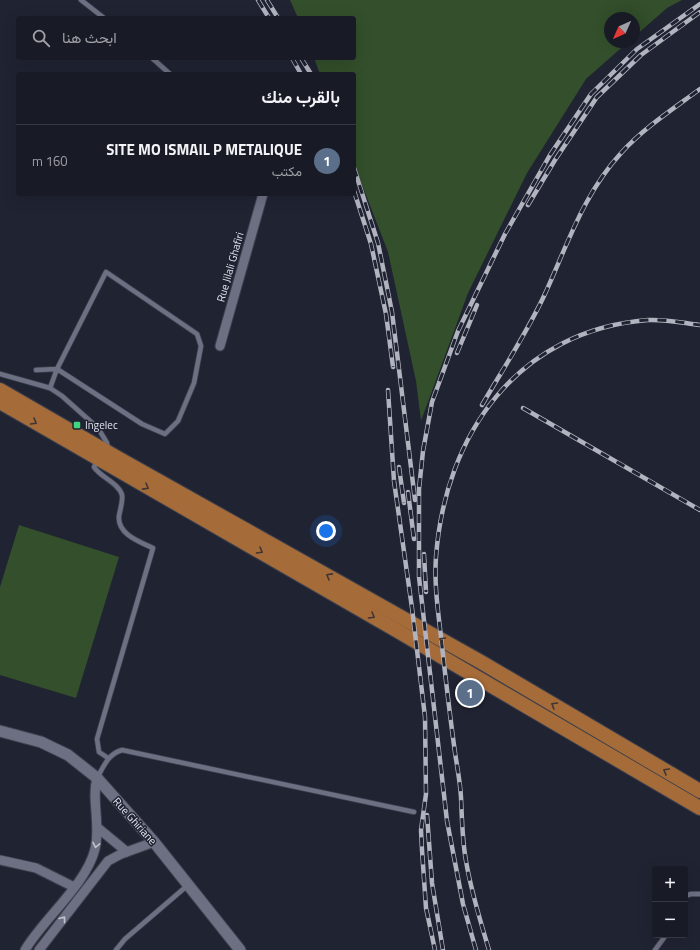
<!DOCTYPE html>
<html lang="ar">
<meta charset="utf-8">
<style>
body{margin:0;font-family:"Titillium Web",Vazirmatn,sans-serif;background:#252732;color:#f1f3f6;direction:rtl}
.controls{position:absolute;right:12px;bottom:12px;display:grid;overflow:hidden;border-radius:4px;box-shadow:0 4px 16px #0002}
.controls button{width:36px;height:36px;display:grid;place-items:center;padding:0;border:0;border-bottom:1px solid #363843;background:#181a26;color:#f1f3f6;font:20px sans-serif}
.compass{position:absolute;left:604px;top:12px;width:36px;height:36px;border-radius:50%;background:#181a26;box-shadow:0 4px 16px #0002;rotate:225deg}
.you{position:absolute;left:326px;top:531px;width:14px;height:14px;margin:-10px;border:3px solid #fff;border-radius:50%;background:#1a73e8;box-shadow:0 0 0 6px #1a73e833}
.badge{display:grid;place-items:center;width:26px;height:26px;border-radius:50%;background:#3ed77d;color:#fff;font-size:13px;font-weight:700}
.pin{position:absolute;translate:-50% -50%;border:2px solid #fff;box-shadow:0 1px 4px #0006}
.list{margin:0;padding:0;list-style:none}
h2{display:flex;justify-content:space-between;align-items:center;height:52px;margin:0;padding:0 16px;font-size:17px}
h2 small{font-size:13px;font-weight:400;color:#9fa1a7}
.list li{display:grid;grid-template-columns:26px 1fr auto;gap:12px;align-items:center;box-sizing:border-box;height:72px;padding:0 16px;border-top:1px solid #363843}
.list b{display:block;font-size:15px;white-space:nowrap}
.list p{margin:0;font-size:13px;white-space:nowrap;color:#9fa1a7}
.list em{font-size:13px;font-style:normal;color:#9fa1a7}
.icon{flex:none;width:22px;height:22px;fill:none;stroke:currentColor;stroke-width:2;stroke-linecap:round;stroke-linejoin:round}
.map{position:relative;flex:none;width:700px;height:950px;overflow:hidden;direction:ltr}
.search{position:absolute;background:#181a26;box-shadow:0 4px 16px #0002;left:16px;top:16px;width:340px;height:44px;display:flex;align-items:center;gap:10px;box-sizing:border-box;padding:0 14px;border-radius:4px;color:#9fa1a7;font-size:15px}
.panel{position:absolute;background:#181a26;box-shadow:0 4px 16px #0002;left:16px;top:72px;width:340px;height:124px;border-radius:4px;direction:rtl}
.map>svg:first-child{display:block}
</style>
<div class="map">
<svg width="700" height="950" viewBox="0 0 700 950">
<rect width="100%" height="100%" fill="#202332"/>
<g fill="#334f2b">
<path d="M 290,0 L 682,0 L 667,8 L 634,37 L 634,18 L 610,18 L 610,42 L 628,42 L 586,79 L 527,173 L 468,293 L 421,421 L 416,381 L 388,252 L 354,164 L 354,74 L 320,74 L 314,58 L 354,58 L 354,18 L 298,18 Z"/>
<path d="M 19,525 L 119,557 L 76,698 L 0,675 L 0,587 Z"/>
</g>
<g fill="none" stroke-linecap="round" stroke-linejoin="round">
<defs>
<g id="service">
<path d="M 81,0 L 104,18"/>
<path d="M 152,58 L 170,74"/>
<path d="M 36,370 L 57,369 L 142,424 L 165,434 L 178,421 L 194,383 L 201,346 L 197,334 L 106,272 L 57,369 L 50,388"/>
<path d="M 0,374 L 50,388 L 62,396 L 98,428 L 107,443 L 108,450"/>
<path d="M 97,461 L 94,467 C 100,477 119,483 122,495 C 123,501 120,510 119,516 C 117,534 140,542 153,548 L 97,739 L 99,752 L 108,758"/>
<path d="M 97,778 C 104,766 108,754 122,750 L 414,812"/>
<path d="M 685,896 L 691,894 L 700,894"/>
<path d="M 116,950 L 125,939 L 188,885"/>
<path d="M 655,950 L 666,935"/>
</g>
<g id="minor">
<path d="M 220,346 L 263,194"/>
<path d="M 98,828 L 127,852"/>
<path d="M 0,860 L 36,868 L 74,887"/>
<path d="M 25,950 C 44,918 86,885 95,849 C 101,825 91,799 97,778"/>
<path d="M 39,950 L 108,861 L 121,854 L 154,842"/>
</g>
<path id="tertiary" d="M 0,731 L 41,742 L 68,755 L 97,778 L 154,842 L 240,950"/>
<g id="primary">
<path d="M 0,390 L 116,457 L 481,662 L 700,791"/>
<path d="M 0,402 L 396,630 L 700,808"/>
</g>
</defs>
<use href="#service" stroke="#3e404d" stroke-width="6"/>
<use href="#minor" stroke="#3e404d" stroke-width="11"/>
<use href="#tertiary" stroke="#3e404d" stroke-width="13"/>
<use href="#primary" stroke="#3e404d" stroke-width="16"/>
<use href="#service" stroke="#6d7083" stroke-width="4.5"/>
<use href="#minor" stroke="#6d7083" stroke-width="9"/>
<use href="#tertiary" stroke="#6d7083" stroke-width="11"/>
<use href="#primary" stroke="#a56b38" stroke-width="14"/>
<defs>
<g id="rail">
<path d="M 258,0 L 269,18"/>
<path d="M 267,0 L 278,18"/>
<path d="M 292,58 L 301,74"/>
<path d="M 301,58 L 311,74"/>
<path d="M 354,168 L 378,243 L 392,312 L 415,500"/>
<path d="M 354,191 L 371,244 L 386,314 L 393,367"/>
<path d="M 528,205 L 555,160 L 597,97 L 641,55 L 700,12"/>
<path d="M 457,353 L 477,305"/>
<path d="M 388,390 L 394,481 L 412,608 L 425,717 L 426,794 L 421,830 L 422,850 L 426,908 L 435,950"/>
<path d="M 482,405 C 503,369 526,334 544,296 C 567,246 583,194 622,152 C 644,128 673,109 700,89"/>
<path d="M 523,408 L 700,510"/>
<path d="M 399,467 L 404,503"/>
<path d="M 408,492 L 414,539"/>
<path d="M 424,554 L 426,592"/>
<path d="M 427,815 L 432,883 L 443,950"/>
<path d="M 476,950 L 463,904 L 447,821 L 419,577 L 419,489 L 423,451 L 432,402 L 458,331 L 505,234 L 550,155 L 591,94 L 637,49 L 700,4"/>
<path d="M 489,950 C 480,920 471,891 466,861 C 462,839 462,818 461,797 C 460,779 456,762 454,745 C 449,709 445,673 441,637 C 438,611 434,583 436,557 C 445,434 518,330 648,320 C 665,319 683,323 700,325"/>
</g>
</defs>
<use href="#rail" stroke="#b1b3bf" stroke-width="4.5"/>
<use href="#rail" stroke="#202332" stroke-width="3" stroke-dasharray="9" stroke-linecap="butt"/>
</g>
<defs><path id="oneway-chevron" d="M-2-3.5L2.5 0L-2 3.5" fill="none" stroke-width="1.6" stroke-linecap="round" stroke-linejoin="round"/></defs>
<g stroke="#413534">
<use href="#oneway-chevron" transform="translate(34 422) rotate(30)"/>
<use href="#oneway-chevron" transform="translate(146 487) rotate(29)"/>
<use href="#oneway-chevron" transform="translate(260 551) rotate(30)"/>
<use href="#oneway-chevron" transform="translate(329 576) rotate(-151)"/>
<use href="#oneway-chevron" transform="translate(372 616) rotate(30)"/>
<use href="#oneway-chevron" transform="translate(442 640) rotate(-150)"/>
<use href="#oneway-chevron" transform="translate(554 705) rotate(-149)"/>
<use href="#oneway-chevron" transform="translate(666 771) rotate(-150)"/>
</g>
<g stroke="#c0c2cf">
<use href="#oneway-chevron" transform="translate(96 845) rotate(102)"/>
<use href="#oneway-chevron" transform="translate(63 919) rotate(-52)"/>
</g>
<rect fill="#3ed77d" stroke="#202332" stroke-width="1.5" x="73" y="421" width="8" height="8" rx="2"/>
<g text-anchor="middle" stroke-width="3" stroke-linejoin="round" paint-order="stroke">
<g font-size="11" fill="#e3e5f0" stroke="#202332">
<text transform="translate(230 267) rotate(-74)" y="4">Rue Jilali Ghafiri</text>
<text transform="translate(135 821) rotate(48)" y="4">Rue Ghiriane</text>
</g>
<g font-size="11" fill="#e3e5f0" stroke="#202332" text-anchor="start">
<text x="85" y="429">Ingelec</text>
</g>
</g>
</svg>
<div class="controls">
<button>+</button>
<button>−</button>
</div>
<svg class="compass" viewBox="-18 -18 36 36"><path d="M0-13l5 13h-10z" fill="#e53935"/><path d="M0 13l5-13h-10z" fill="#9fa1a7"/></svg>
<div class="you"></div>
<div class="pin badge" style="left:470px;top:693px;background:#5c6f8a">1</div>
<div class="search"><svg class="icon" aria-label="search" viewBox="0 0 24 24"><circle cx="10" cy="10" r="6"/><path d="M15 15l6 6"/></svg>ابحث هنا</div>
<section class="panel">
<h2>بالقرب منك<small></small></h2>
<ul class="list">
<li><span class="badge" style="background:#5c6f8a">1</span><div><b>SITE MO ISMAIL P METALIQUE</b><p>مكتب</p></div><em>160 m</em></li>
</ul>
</section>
</div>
